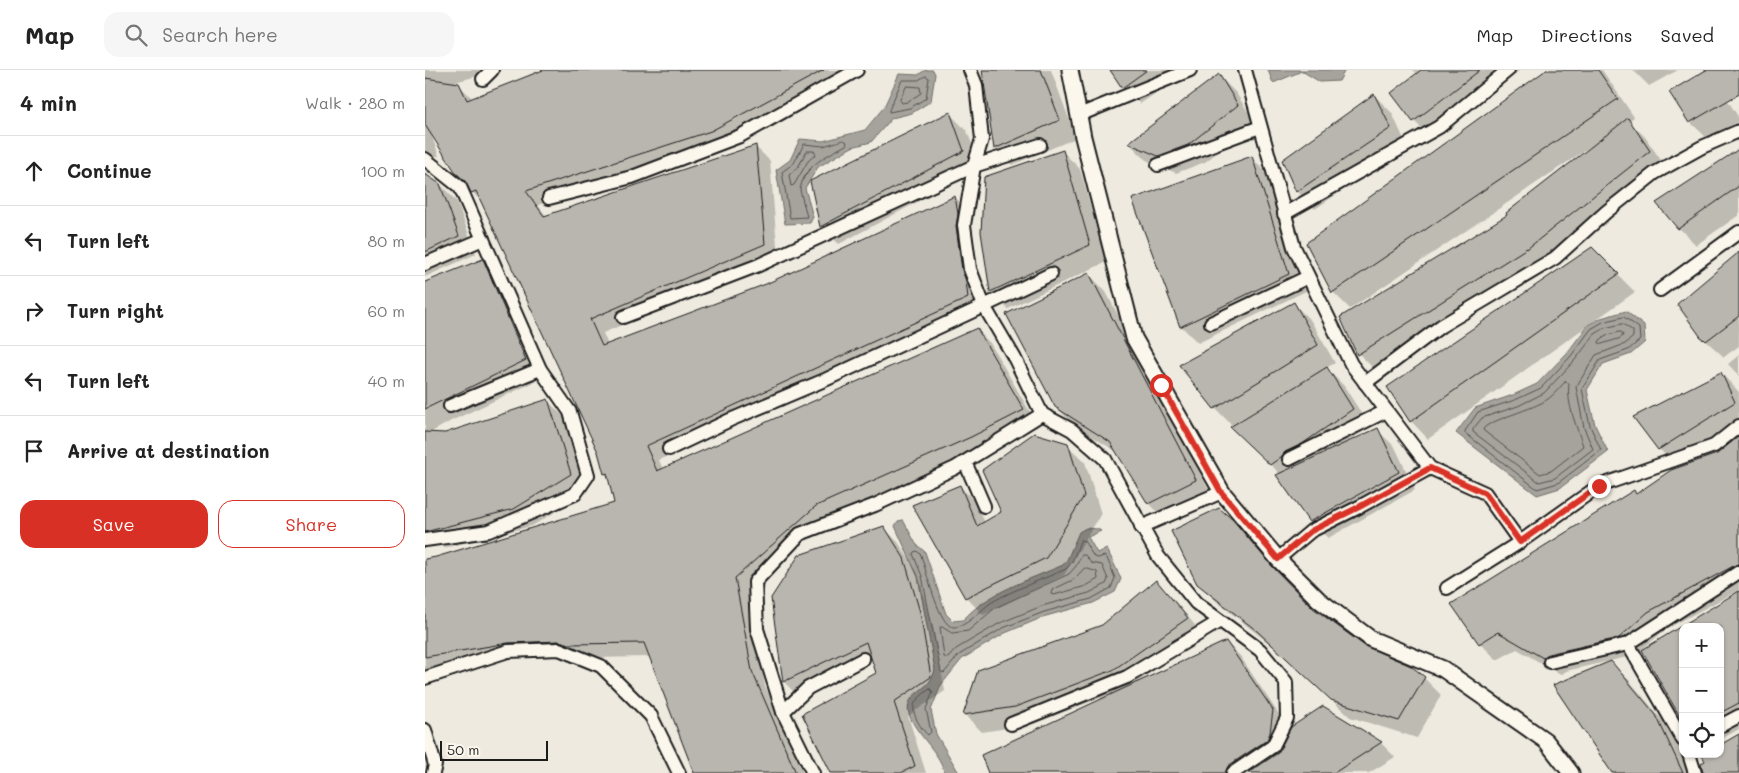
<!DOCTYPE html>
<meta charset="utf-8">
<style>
body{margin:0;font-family:Mali,sans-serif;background:#f6f6f6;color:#222}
.controls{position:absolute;right:15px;bottom:15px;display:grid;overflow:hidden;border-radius:10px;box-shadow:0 1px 4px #0004}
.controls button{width:45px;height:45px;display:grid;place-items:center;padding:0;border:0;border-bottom:1px solid #e0e0e0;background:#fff;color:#222;font:25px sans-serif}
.scale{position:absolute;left:15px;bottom:12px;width:108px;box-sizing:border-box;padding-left:5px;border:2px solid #1c1c1c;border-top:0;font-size:14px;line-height:18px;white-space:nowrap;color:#1c1c1c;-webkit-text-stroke:4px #fbf7ec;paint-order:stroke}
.stop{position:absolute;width:15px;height:15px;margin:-11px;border:4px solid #d93025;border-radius:50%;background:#fff}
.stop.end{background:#d93025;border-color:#fff;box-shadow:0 1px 5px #0008}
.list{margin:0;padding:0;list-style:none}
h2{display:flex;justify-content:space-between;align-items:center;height:65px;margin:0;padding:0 20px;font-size:21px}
h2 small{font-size:16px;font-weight:400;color:#767676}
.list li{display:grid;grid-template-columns:32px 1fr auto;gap:15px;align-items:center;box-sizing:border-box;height:70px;padding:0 20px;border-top:1px solid #e0e0e0}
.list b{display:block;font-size:19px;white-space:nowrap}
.list em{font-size:16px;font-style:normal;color:#767676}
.actions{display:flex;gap:10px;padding:15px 20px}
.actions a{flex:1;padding:11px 0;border:1px solid #d93025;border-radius:15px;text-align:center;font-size:18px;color:#d93025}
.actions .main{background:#d93025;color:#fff}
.icon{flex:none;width:28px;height:28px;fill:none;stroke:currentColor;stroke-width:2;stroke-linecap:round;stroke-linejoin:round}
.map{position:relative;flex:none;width:1314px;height:703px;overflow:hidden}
header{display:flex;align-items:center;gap:30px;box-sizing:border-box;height:70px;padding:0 25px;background:#fff;border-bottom:1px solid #e0e0e0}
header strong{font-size:24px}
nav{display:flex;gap:28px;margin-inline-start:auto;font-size:18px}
.search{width:350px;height:45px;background:#f6f6f6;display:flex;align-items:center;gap:12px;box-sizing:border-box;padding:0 18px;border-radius:15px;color:#767676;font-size:19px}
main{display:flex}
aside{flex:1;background:#fff}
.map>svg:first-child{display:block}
</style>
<header>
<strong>Map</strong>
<div class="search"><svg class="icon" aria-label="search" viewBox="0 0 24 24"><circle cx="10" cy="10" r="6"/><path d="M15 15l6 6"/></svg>Search here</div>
<nav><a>Map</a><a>Directions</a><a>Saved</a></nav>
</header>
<main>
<aside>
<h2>4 min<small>Walk · 280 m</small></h2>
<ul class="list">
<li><svg class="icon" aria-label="ahead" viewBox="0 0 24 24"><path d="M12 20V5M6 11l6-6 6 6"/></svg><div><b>Continue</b></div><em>100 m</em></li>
<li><svg class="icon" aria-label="left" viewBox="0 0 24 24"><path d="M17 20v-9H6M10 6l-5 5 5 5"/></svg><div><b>Turn left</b></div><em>80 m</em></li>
<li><svg class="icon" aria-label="right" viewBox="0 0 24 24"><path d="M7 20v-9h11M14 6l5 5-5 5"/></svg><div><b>Turn right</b></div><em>60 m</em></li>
<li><svg class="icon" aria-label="left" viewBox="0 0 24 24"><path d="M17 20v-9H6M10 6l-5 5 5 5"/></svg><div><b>Turn left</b></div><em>40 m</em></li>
<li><svg class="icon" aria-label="arrive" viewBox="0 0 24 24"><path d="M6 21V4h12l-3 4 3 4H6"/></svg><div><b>Arrive at destination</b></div></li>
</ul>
<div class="actions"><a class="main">Save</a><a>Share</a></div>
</aside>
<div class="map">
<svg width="1314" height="703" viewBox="0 0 1314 703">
<rect width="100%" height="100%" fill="#eeeadf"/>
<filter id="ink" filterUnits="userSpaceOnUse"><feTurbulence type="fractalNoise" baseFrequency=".02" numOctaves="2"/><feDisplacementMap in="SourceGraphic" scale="10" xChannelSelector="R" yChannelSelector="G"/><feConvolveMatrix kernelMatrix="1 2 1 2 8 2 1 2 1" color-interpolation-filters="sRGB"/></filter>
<g filter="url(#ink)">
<g fill="#a6a39d" stroke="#6f6d69">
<path d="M 500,0 L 508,0 L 510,4 L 506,31 L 487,43 L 467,48 L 446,72 L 427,77 L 393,97 L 380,118 L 388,147 L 385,153 L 360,154 L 351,100 L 365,90 L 375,69 L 398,71 L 440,60 L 459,37 L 474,4 L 493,5 Z"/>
<path d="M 843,0 L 920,0 L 914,11 L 895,12 L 877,1 L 848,13 Z"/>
<path d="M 1201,241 L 1219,256 L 1220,272 L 1206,284 L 1178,294 L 1162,320 L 1170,355 L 1183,382 L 1135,418 L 1112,425 L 1031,363 L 1050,338 L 1088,325 L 1112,314 L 1142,283 L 1163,255 L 1176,248 Z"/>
<path d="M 478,450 L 491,474 L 500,482 L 521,544 L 528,551 L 538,550 C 563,522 604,510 638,495 L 642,490 L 654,462 L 661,458 L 673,459 L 676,461 L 663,467 L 672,483 L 682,479 L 696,509 L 690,522 L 668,533 L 621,546 L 580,563 L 537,589 L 516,615 L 506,640 L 511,664 L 534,703 L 519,703 C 517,680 474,652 485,631 C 489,623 500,618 505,611 C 507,608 509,604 510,600 L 493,507 L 470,456 L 473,451 Z"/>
</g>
<g fill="#0003">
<path d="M 0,0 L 75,0 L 26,13 L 33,14 L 48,29 L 122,0 L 438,0 L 300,74 L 113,135 L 122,147 L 331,77 L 345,91 L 353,188 L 178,263 L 183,275 L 341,215 L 530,127 L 544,141 L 546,159 L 544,171 L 556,242 L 234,390 L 238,399 L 551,259 L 565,273 L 612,354 L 405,449 L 323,522 L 340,616 L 378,703 L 271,703 L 226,587 L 159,588 L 148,584 L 97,586 L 0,603 L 0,491 L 190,434 L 184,408 L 180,404 L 174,382 L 58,133 L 47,122 L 43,114 L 6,64 L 14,86 L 0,87 Z"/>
<path d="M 558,0 L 626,0 L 651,68 L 587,95 L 570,78 Z"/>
<path d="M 687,0 L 764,0 L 715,34 L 698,17 Z"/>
<path d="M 988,0 L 1095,0 L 1006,68 L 989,51 L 992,4 Z"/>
<path d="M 1123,0 L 1177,0 L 1209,47 L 1204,51 L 1220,67 L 1242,99 L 1121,195 L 951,301 L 934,284 L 1083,145 L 1167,78 L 1165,77 L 925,239 L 908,222 Z"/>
<path d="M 1208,0 L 1253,0 L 1224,16 Z"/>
<path d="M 794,6 L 811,23 L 830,53 L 780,92 L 751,103 L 721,90 L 704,73 Z"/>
<path d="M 1296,20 L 1314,48 L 1314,51 L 1283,69 L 1265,52 Z"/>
<path d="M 949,25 L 967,43 L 982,76 L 890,139 L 872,121 L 859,90 Z"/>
<path d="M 525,44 L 542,61 L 556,98 L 414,174 L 396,157 L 386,112 Z"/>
<path d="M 1314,80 L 1314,145 L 1271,175 L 1254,158 Z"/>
<path d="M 638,82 L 655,99 L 681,192 L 583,239 L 566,222 Z"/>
<path d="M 826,87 L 844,105 L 881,221 L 773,273 L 756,256 Z"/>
<path d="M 0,106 L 15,114 L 32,132 L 51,184 L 0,207 Z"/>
<path d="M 1166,178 L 1210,222 L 1003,369 L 986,351 Z"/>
<path d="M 1314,184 L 1314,276 L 1299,287 L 1279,269 Z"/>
<path d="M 57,190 L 75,208 L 118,308 L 26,351 L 5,363 L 20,364 L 123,331 L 140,348 L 163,422 L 107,456 L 19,478 L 0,458 L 0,214 Z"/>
<path d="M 664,204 L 681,222 L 788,428 L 741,451 L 724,433 L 692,382 L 649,355 L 631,337 Z"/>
<path d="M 869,234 L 886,251 L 910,293 L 901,298 L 919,316 L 945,357 L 921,373 L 922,374 L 952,360 L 970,377 L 990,420 L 903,468 L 885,451 L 855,404 L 790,338 Z"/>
<path d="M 1314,285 L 1314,306 L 1303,294 Z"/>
<path d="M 1296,303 L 1314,322 L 1314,357 L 1252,396 L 1234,379 Z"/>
<path d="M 1314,368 L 1314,520 L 1241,559 L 1219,578 L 1220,579 L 1314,522 L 1314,659 L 1295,670 L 1295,557 L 1258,557 L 1258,649 L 1218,579 L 1211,585 L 1141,601 L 1136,605 L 1092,579 L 1072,590 L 1055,573 L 1212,425 L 1294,384 Z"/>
<path d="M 642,375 L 660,392 L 676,444 L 639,505 L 558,545 L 541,527 L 535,416 L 552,434 L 560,453 L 577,442 Z"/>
<path d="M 807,451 L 825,469 L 863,514 L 888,538 L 940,578 L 999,608 L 1016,625 L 992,668 L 925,647 L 851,579 L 791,531 L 774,514 Z"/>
<path d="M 459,458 L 473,472 L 493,503 L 508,557 L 520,621 L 483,646 L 501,703 L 407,703 L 453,604 L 448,588 L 373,626 L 359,612 L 347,529 Z"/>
<path d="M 731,512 L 748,529 L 779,566 L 714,611 L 715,612 L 801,572 L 815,586 L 861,655 L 859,673 L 898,637 L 956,673 L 970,687 L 944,703 L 564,703 L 676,630 L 675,628 L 608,654 L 557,662 L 540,645 L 554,601 L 677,556 Z"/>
<path d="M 1186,593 L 1204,610 L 1248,663 L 1266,703 L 1188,703 Z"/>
</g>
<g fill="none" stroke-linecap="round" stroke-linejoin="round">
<g stroke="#535250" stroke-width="1">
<path d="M 501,6 L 504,8 L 501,28 L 485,38 L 464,42 L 464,40 L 477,10 L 493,10 Z"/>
<path d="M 482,16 L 495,17 L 496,23 L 482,32 L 477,33 L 475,30 Z"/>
<path d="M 419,70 L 422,72 L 421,75 C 403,85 378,96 375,120 L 382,147 L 365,148 L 357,102 L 369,93 L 379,74 L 398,76 Z"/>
<path d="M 382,81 L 389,81 L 391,84 L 383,91 L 369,115 L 366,116 L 364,105 L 373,97 Z"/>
<path d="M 1199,247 L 1214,258 L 1215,270 L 1203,280 L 1175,290 L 1157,319 L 1165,356 L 1176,380 L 1133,413 L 1112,419 L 1040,363 L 1040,361 L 1053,342 L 1090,330 L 1116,318 L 1146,286 L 1166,259 L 1178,252 Z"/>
<path d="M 1198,254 L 1208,261 L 1208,267 L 1200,274 L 1171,285 L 1151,317 L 1159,358 L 1168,379 L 1130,408 L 1114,412 L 1048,362 L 1048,359 L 1057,348 L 1093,336 L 1119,323 L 1150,290 L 1170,264 L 1180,258 Z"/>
<path d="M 1196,262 L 1198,265 L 1196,268 L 1177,274 L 1174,273 L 1175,270 L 1183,265 Z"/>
<path d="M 1140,312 L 1144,313 C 1141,335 1152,356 1158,376 L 1126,401 L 1115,404 L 1059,361 L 1058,359 C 1064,350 1110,339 1123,329 C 1129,325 1135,317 1140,312 Z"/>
<path d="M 656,470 L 659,471 L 669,487 L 673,488 L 679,486 L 682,488 L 690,508 L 686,518 L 666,529 L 619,542 L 578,558 L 534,585 L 519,603 L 516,602 L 497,506 L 488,484 L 489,482 L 492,481 L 496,485 C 501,501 513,549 525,556 C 538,562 556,539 567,532 C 590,519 616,510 641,499 L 647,492 Z"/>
<path d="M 657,485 L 660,485 L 666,493 L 677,495 L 683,509 L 681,514 L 664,523 L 617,536 L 575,553 L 531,579 L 523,588 L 519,587 L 515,557 L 517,557 L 527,563 L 543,561 L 570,538 L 644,504 L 651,496 Z"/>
<path d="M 660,498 L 672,502 L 673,509 L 661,516 L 629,525 L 626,524 L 627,520 L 648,510 Z"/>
<path d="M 505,619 L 508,622 L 501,639 L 506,662 L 503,665 C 496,659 485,642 490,633 C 493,628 500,622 505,619 Z"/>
</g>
</g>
<g fill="#b9b6af" stroke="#1c1c1c">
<path d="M 118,0 L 399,0 L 286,61 L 101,121 L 119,146 L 331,75 L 340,174 L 165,249 L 177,276 L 341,214 L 530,126 L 533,144 L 531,156 L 537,200 L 541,211 L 543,228 L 221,376 L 232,401 L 552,258 L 599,340 L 546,367 L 391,436 L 310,508 L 327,601 L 371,703 L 269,703 L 219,573 L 144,574 L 134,571 L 83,573 L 0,587 L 0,489 L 11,487 L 189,433 L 182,403 L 179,404 L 173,382 L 51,121 L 46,123 L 40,111 L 31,103 L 0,55 L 0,8 L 34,13 L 42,30 Z"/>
<path d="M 557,0 L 616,0 L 635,50 L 569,79 Z"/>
<path d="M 685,0 L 722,0 L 697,18 Z"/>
<path d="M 996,0 L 1055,0 L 988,52 L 966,23 Z"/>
<path d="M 1121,0 L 1173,0 L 1193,29 L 907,223 L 881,173 Z"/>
<path d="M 1281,0 L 1314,0 L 1314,24 L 1264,53 L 1244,22 Z"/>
<path d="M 794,4 L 813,35 L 763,75 L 733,86 L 703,73 Z"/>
<path d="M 949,24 L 966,58 L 871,122 L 857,90 Z"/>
<path d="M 525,42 L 539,81 L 395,157 L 385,111 Z"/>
<path d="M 1203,48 L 1225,81 L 1102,179 L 1102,178 L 932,285 L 915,247 L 1082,145 L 1081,143 Z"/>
<path d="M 1314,79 L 1314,116 L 1253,159 L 1231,133 Z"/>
<path d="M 638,80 L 665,175 L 565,222 L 556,162 L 559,107 Z"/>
<path d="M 827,86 L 864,204 L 755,257 L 707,129 Z"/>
<path d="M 0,104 L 15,114 L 34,166 L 0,182 Z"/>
<path d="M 1167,177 L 1194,204 L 985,352 L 962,317 Z"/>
<path d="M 1314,182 L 1314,246 L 1281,271 L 1279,269 L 1278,270 L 1252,234 Z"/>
<path d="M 58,189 L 101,290 L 0,339 L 0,212 Z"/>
<path d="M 664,203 L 771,410 L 723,434 L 685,372 L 630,337 L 581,244 Z"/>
<path d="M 869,232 L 893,275 L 789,339 L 754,295 Z"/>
<path d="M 902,297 L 928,339 L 877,374 L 860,382 L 856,387 L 845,395 L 805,357 Z"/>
<path d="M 1296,302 L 1310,332 L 1233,380 L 1208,347 Z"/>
<path d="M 123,329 L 146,404 L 89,439 L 0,462 L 0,362 L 20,363 Z"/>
<path d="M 953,358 L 974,402 L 884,452 L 851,405 Z"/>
<path d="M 609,363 L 643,373 L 659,426 L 621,488 L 540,528 L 487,435 L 535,415 L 552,456 L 576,442 L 557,400 Z"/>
<path d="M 1314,366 L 1314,493 L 1223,542 L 1194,568 L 1123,584 L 1118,588 L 1073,562 L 1054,574 L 1026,534 L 1209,420 L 1211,424 L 1246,400 L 1292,384 Z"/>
<path d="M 794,438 L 808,450 L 846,495 L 888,538 L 940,576 L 986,596 L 1000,607 L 974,651 L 906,630 L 832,561 L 772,514 L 746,461 Z"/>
<path d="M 459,456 L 479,488 L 495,542 L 506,607 L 469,632 L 490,696 L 476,703 L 406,703 L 377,644 L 451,603 L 441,572 L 358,612 L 346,528 L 374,485 Z"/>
<path d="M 731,510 L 763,548 L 688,600 L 590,637 L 538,645 L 553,600 L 677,555 Z"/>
<path d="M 1314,521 L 1314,633 L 1295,643 L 1295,557 L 1258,557 L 1258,652 L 1217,580 Z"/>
<path d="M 801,571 L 848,640 L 845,663 L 842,670 L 803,696 L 800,703 L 563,703 L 556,685 Z"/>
<path d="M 1186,591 L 1231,645 L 1258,703 L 1187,703 L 1128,615 Z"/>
<path d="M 898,636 L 957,672 L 909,703 L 823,703 L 853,683 L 866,657 Z"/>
<path d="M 1314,664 L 1314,703 L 1278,703 L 1276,694 L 1280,691 L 1276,684 L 1295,684 L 1295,675 Z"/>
</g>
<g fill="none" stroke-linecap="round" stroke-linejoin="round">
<defs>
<g id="minor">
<path d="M 820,0 L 869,177 L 926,294 L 1005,398 L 1060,423 L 1095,472"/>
<path d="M 58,9 L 67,0"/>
<path d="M 654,45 L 765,0"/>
<path d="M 0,89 L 35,117 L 115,299 L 145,342 L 163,405 L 150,424 L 64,461 L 0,470"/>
<path d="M 733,95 L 835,57"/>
<path d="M 124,128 L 207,107 L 315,66 L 432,0"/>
<path d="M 859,144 L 1014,57 L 1083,0"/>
<path d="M 0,194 L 58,169"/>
<path d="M 1235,220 L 1314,162"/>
<path d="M 198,247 L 334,195 L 549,96 L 615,75"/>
<path d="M 786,253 L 883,207"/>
<path d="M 940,313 L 1016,256 L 1130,188 L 1181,142 L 1230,103 L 1277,77 L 1314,61"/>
<path d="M 25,336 L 115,299"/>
<path d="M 617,344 L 647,360 L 680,389 L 733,486 L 771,533 L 835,580 L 861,612 L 862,648 L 848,676 L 808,703"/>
<path d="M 244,379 L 305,350 L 402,309 L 559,236 L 545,199 L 539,155 L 549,96 L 557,69 L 551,15 L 545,0"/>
<path d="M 864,389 L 961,341"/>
<path d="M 540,392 L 559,436"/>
<path d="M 716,457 L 797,422"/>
<path d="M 853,489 L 886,461 L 934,437 L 1005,398"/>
<path d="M 1022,518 L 1095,472 L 1174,416 L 1289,376 L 1314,356"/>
<path d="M 1203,574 L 1258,670"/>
<path d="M 1125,592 L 1203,574 L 1314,502"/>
<path d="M 0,608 L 83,581 L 134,579 L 176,596 L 226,646 L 254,703"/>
<path d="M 358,642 L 383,618 L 438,589"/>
<path d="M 586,654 L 702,607 L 795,551"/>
<path d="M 1295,656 L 1314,646"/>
<path d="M 0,660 L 10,695 L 8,703"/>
<path d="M 1264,684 L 1270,703"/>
<path d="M 388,703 L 358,642 L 332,559 L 330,512 L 375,464 L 450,435 L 530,398 L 617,344 L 589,287 L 559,236 L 626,204"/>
</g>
<path id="tertiary" d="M 645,0 L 658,67 L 709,268 L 797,422 L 853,489 L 894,530 L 946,569 L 1018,599 L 1121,671 L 1146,703"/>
</defs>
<use href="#minor" stroke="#1c1c1c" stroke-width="16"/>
<use href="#tertiary" stroke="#1c1c1c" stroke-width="19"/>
<use href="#minor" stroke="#fbf7ec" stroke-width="12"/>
<use href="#tertiary" stroke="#fbf7ec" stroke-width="15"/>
</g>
</g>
<g fill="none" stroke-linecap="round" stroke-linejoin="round" filter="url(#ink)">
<path stroke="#d93025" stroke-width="6" d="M 736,315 L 796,422 L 853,489 L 886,461 L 934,437 L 1005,398 L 1060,423 L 1095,472 L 1174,416"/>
</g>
</svg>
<div class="controls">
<button>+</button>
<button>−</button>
<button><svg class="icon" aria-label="locate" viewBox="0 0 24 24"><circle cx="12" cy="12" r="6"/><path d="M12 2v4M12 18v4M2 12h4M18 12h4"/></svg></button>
</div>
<div class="scale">50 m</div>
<div class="stop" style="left:736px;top:315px"></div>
<div class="stop end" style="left:1174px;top:416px"></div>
</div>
</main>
